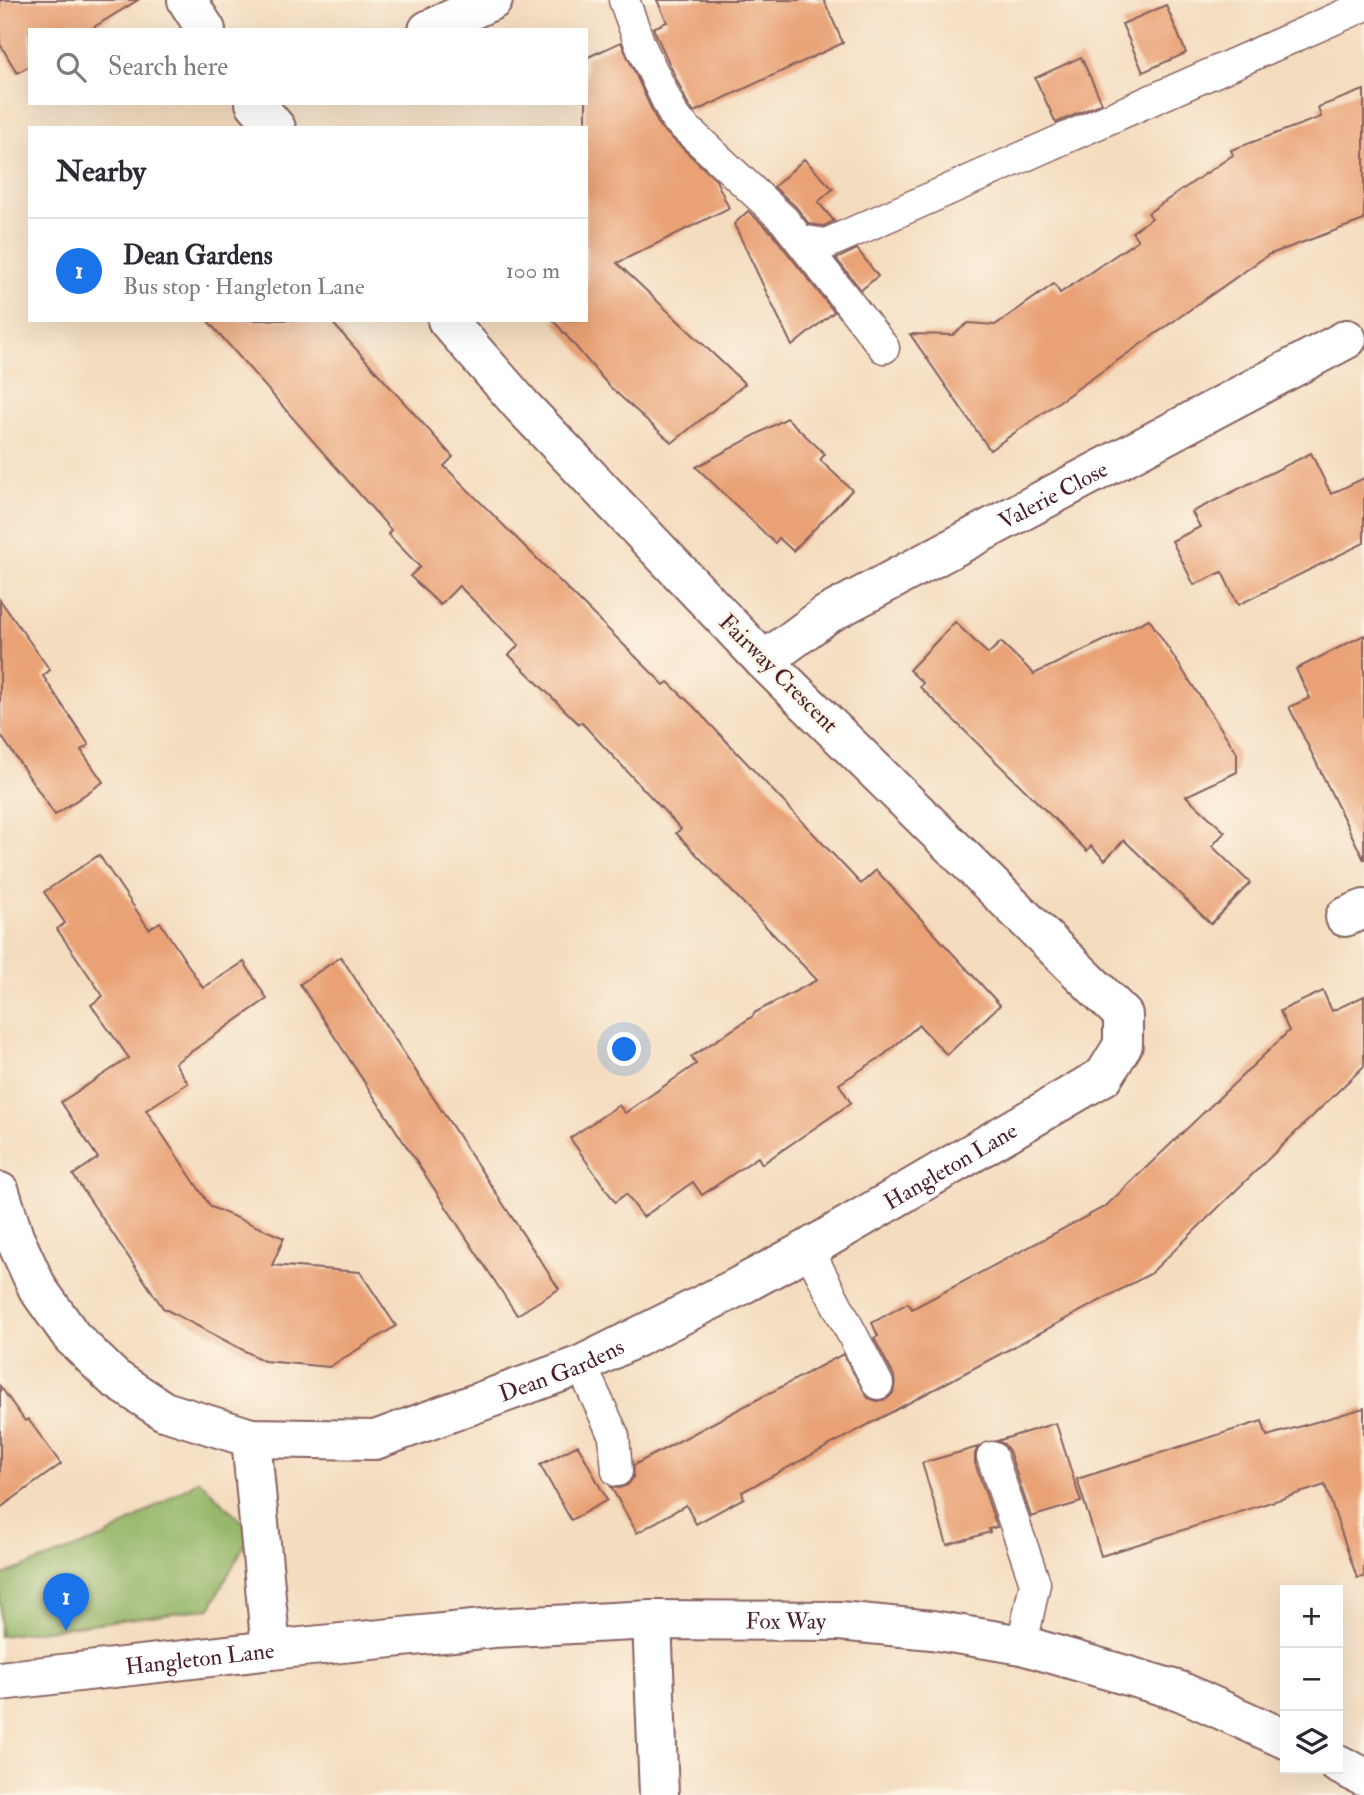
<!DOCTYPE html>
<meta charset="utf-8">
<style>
body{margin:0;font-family:"IM FELL Double Pica",serif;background:#f2f2f3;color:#2b2b33}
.controls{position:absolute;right:21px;bottom:21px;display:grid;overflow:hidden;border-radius:0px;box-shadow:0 7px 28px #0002}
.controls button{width:63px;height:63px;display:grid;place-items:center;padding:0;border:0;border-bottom:2px solid #e1e1e2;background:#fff;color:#2b2b33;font:35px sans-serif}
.you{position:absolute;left:625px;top:1050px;width:24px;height:24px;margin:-18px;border:5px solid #fff;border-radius:50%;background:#1a73e8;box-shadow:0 0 0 10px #1a73e833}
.badge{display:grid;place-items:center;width:46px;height:46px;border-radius:50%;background:#1a73e8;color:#fff;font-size:23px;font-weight:700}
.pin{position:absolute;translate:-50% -58px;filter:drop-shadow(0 2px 4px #0008)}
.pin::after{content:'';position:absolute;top:37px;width:24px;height:21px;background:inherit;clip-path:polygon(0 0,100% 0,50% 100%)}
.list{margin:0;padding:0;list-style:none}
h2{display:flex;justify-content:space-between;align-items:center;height:91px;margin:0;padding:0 28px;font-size:30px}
h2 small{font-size:23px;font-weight:400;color:#7c7c81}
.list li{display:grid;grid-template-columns:46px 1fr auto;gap:21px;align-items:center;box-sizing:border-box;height:105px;padding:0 28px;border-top:2px solid #e1e1e2}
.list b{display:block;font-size:26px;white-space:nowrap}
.list p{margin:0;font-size:23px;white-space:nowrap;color:#7c7c81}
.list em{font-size:23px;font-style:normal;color:#7c7c81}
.icon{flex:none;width:38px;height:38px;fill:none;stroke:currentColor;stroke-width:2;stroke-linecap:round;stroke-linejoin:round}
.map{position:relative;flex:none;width:1364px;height:1795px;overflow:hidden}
.search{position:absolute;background:#fff;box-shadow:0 7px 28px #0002;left:28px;top:28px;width:560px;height:77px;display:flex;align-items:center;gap:18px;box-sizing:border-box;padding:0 24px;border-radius:0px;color:#7c7c81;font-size:26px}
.panel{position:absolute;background:#fff;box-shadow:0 7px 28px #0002;left:28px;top:126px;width:560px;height:196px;border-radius:0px}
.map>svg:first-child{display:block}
</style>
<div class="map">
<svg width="1364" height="1795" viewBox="0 0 1364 1795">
<rect width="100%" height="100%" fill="#fcf5e5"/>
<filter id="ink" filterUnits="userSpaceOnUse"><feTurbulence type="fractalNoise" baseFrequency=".0143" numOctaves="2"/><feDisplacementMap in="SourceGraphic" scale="14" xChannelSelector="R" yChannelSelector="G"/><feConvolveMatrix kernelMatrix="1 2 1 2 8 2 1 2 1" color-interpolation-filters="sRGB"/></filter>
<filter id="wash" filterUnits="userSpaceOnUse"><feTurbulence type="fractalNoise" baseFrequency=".00686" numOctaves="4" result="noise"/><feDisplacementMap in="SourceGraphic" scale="28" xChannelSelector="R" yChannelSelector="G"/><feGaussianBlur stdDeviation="1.57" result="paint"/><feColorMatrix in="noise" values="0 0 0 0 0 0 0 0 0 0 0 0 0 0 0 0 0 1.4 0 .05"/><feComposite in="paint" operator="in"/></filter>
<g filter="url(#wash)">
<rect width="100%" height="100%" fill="#f4dcbf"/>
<path fill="#97b76b" stroke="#706b4b" stroke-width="2" d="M 199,1480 L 252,1531 L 210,1608 L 0,1636 L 0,1576 L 105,1537 Z"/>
<g id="blocks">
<g fill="#e9a175">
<path d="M 0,0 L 138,0 L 89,30 L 30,30 L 30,66 L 17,73 L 0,44 Z"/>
<path d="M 657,0 L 824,0 L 843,43 L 694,112 L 689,107 L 653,28 L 667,22 Z"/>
<path d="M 1166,5 L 1186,53 L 1143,72 L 1122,24 Z"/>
<path d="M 621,42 L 659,126 L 716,180 L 729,208 L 617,263 L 745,384 L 672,443 L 609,386 L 553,320 L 586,320 L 586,58 Z"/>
<path d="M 1081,57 L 1102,103 L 1056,123 L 1035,78 Z"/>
<path d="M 1364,90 L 1364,220 L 1268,255 L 990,450 L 910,334 L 953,335 L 968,323 L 995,325 L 1054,284 L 1060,293 L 1138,240 L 1132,232 L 1152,218 L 1148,213 L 1233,155 L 1231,150 L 1321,117 L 1318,107 Z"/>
<path d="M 804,159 L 833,189 L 818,202 L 834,221 L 824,226 L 809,224 L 796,207 L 774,187 Z"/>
<path d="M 748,211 L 771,232 L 834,312 L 792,346 L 734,224 Z"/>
<path d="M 857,249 L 878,276 L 861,290 L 836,259 Z"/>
<path d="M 207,320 L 330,320 L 453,457 L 444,466 L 664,685 L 668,682 L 694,707 L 861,884 L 876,870 L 1000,1005 L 947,1055 L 919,1025 L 884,1055 L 839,1084 L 851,1103 L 762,1164 L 758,1157 L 702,1195 L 693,1182 L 643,1217 L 626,1194 L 615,1202 L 570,1138 L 619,1105 L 625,1113 L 696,1064 L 691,1057 L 753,1016 L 754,1013 L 817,980 L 676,833 L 681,829 L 581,722 L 579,724 L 509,655 L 519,645 L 459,586 L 440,605 L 410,576 L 420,567 L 388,534 L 391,530 Z"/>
<path d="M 787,418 L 825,454 L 820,460 L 852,490 L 793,551 L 779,538 L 775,543 L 696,467 Z"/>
<path d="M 1311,453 L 1331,494 L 1364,478 L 1364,543 L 1238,605 L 1222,572 L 1194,585 L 1172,541 L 1200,527 L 1192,512 Z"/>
<path d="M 0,600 L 50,670 L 43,676 L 89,745 L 81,750 L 103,782 L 55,815 L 0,734 Z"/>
<path d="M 1149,619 L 1237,753 L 1237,772 L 1186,796 L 1225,832 L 1212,846 L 1250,883 L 1211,924 L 1124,840 L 1105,860 L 1091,846 L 1087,851 L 920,687 L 923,683 L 909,670 L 955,622 L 988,654 L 1001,642 L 1034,674 Z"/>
<path d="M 1364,635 L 1364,860 L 1289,707 L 1310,698 L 1296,669 Z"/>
<path d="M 99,855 L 149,929 L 160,922 L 203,988 L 244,962 L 267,999 L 175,1063 L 188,1083 L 146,1110 L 211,1207 L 284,1238 L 272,1265 L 360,1272 L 396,1326 L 329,1367 L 264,1361 L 163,1308 L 73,1175 L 98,1158 L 61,1102 L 129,1058 L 91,1005 L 103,996 L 57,929 L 65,923 L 44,892 Z"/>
<path d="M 341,957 L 559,1289 L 517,1315 L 300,984 Z"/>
<path d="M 1323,991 L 1332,1011 L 1364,996 L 1364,1066 L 1150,1274 L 742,1492 L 744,1498 L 696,1524 L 686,1505 L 637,1533 L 611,1487 L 619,1488 L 628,1485 L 633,1478 L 634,1465 L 843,1354 L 868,1398 L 877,1401 L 887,1399 L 893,1393 L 895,1384 L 894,1376 L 874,1338 L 878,1336 L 872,1323 L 908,1303 L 912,1309 L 1106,1206 L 1289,1031 L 1280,1011 Z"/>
<path d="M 0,1386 L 25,1421 L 28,1419 L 61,1464 L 0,1508 Z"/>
<path d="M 1364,1408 L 1364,1577 L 1357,1578 L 1325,1485 L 1101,1556 L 1077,1479 L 1262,1421 L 1267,1436 Z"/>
<path d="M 1056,1423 L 1081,1502 L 1031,1517 L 1009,1451 L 1004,1444 L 997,1441 Z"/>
<path d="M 578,1445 L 607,1500 L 571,1520 L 540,1465 Z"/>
<path d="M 978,1447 L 975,1454 L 975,1463 L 997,1527 L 989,1529 L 990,1532 L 947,1545 L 922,1463 Z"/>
</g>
</g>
</g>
<g filter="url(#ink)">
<use href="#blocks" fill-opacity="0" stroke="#86615f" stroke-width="2"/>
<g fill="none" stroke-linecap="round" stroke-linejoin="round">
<defs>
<g id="service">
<path d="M 624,0 L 641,47 L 675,118 L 784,220 L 884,348"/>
<path d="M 800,240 L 826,244 L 1364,6"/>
<path d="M 808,1249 L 878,1384"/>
<path d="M 581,1365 L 614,1436 L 617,1471"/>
<path d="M 992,1457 L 1035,1583 L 1022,1645"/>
</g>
<g id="minor">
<path d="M 187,0 L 206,30"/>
<path d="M 428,30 L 493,0"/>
<path d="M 255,103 L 276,128"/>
<path id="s1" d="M 764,661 L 826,615 L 1347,339"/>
<path d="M 1345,917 L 1364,909"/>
<path id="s2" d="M 0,1192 L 14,1237 L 38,1289 L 72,1337 L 114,1378 L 164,1411 L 251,1438 L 375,1440 L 581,1365 L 736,1288 L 808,1249 L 1104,1076 L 1123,1045 L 1123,1015 L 764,661 L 522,406 L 447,320"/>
<path d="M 251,1438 L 271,1650"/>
<path d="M 652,1620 L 659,1795"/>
</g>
<g id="tertiary">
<path id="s3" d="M 0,1681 L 271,1650 L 493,1628 L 652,1620 L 839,1621 L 932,1630 L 1022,1645 L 1180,1691 L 1285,1739"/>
<path d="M 1338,1764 L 1364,1777"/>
</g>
</defs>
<use href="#service" stroke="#86615f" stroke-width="33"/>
<use href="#minor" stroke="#86615f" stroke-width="42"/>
<use href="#tertiary" stroke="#86615f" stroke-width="42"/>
<use href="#service" stroke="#fff" stroke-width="30"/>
<use href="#minor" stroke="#fff" stroke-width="38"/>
<use href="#tertiary" stroke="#fff" stroke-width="38"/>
</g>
</g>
<g text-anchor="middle" stroke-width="5" stroke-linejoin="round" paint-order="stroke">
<g font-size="23" fill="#4a1f2b" stroke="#fcf5e5">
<text dy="8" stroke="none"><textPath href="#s1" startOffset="334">Valerie Close</textPath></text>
<text transform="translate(779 673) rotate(45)" y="8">Fairway Crescent</text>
<text dy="8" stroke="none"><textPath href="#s2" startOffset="1136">Hangleton Lane</textPath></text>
<text dy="8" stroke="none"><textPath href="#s2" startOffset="696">Dean Gardens</textPath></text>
<text dy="8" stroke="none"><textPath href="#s3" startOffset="789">Fox Way</textPath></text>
<text dy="8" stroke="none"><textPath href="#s3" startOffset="201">Hangleton Lane</textPath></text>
</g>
</g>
</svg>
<div class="controls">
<button>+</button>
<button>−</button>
<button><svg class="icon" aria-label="layers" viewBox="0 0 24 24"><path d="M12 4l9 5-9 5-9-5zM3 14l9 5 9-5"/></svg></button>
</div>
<div class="you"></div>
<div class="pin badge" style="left:66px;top:1631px">1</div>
<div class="search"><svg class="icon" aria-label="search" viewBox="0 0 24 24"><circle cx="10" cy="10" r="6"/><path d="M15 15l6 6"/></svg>Search here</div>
<section class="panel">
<h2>Nearby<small></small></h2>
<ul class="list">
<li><span class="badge">1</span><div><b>Dean Gardens</b><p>Bus stop · Hangleton Lane</p></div><em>100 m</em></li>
</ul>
</section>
</div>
